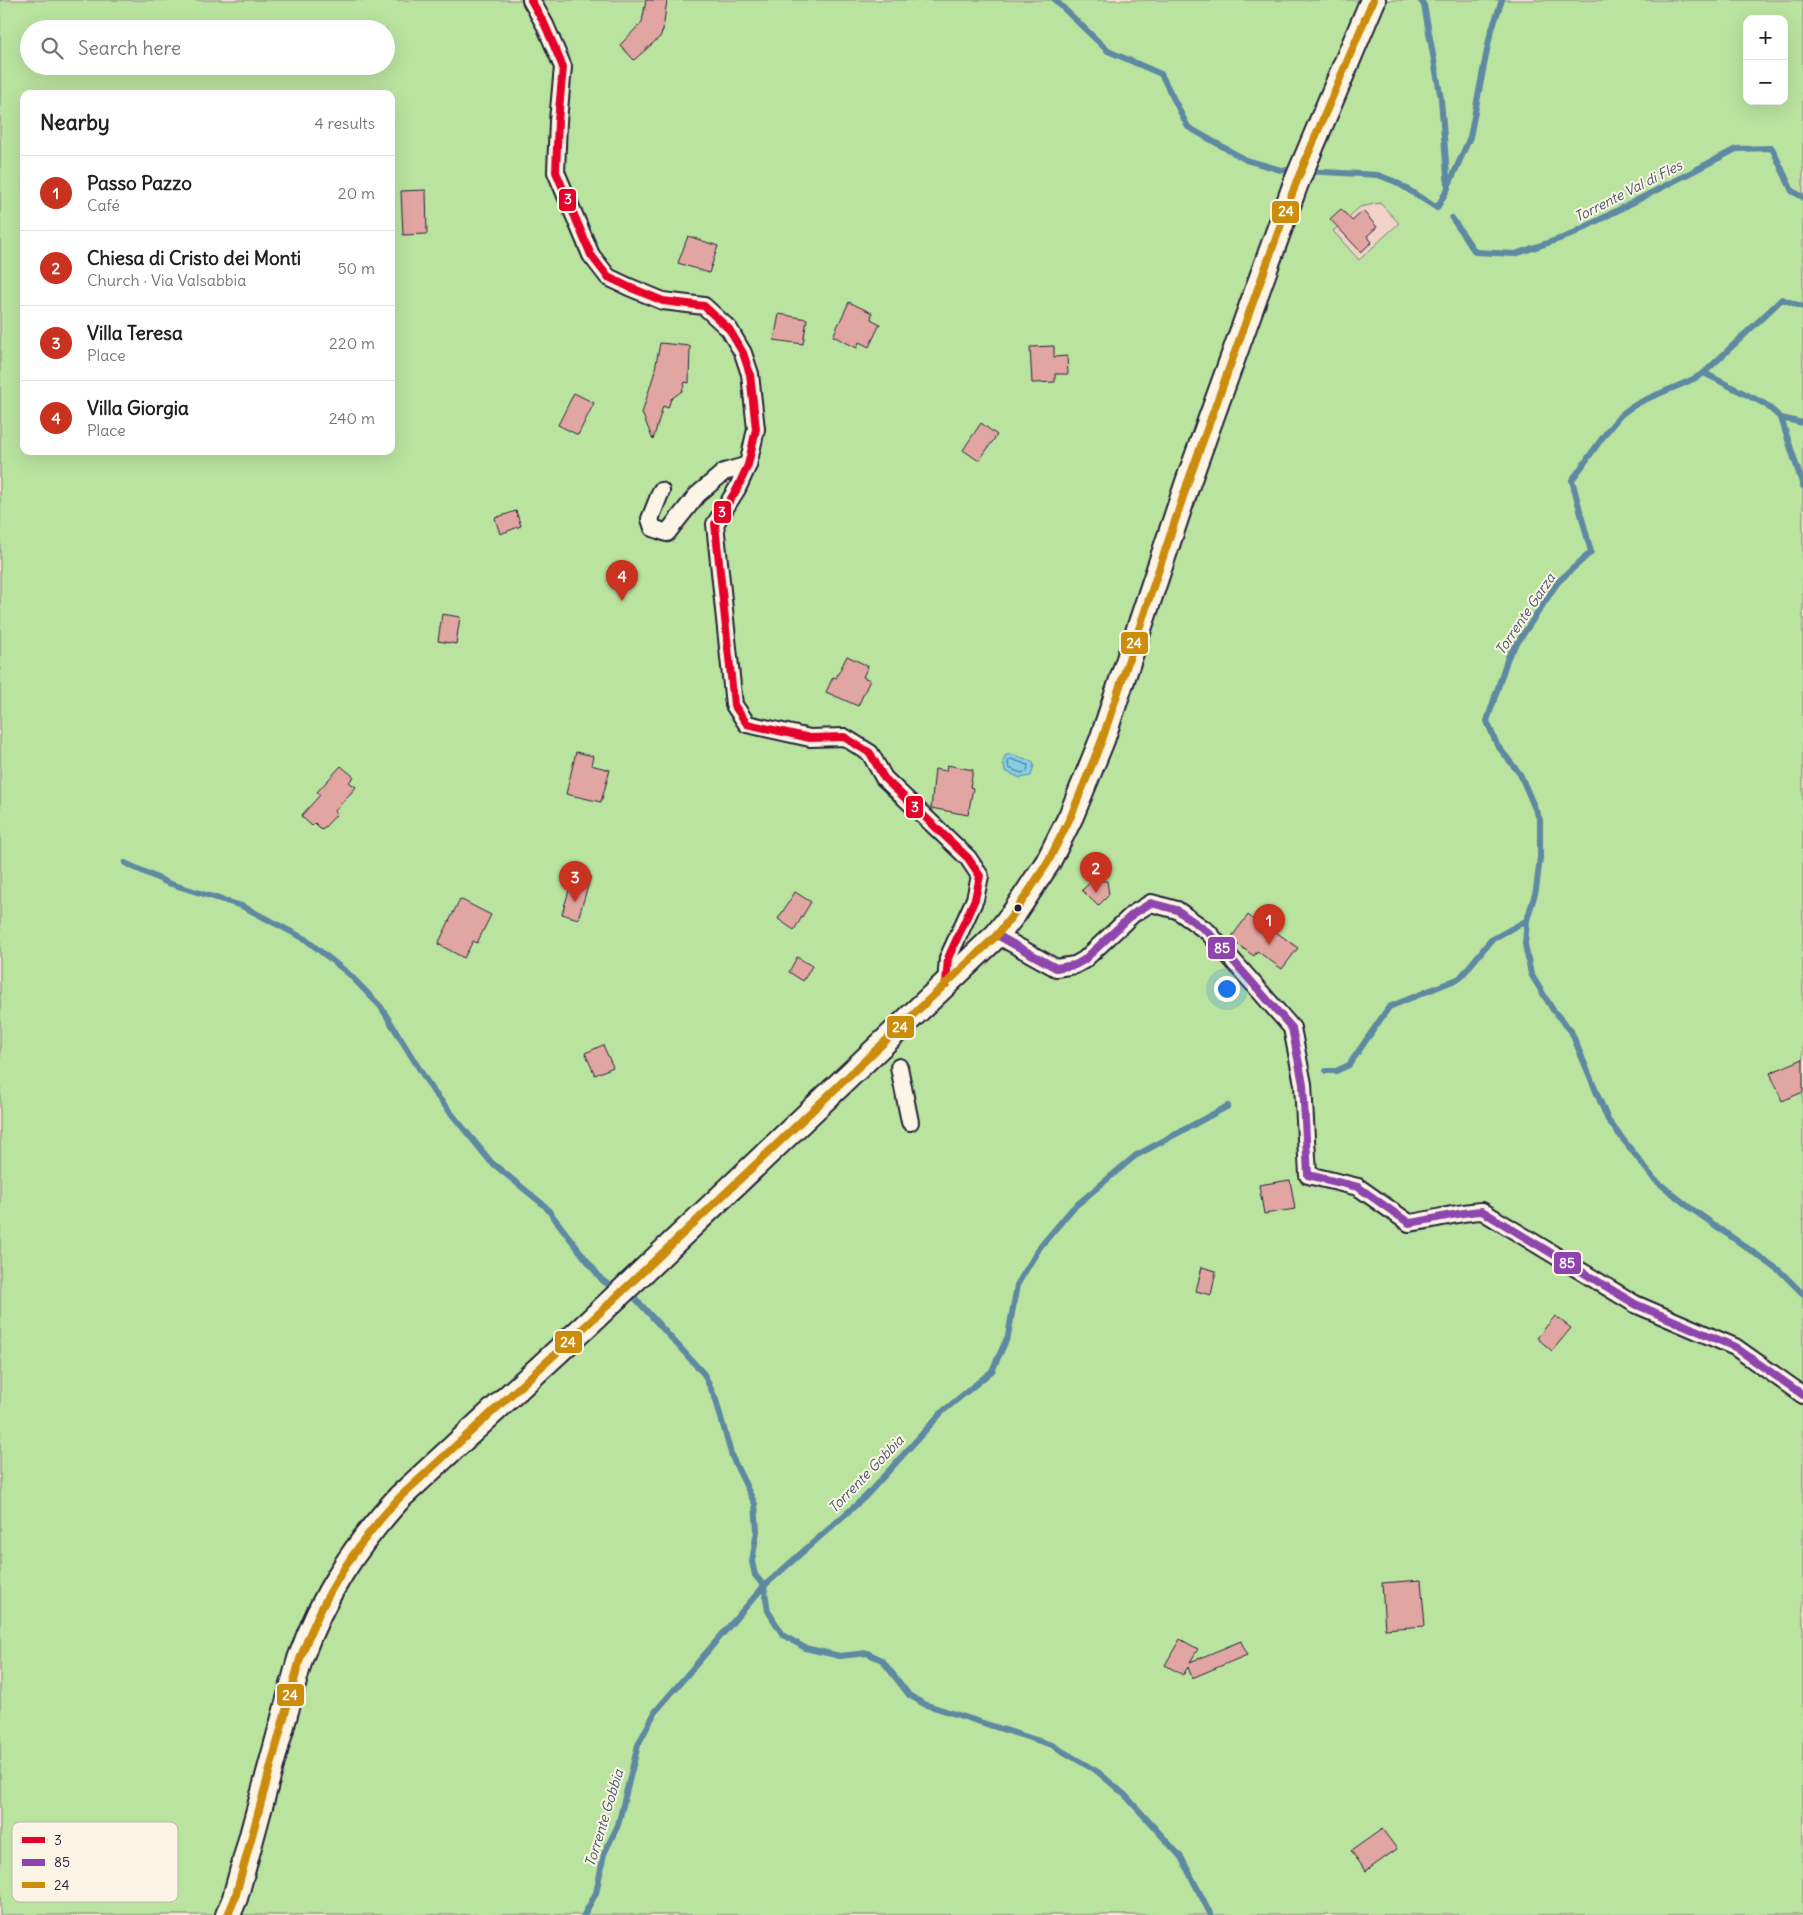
<!DOCTYPE html>
<meta charset="utf-8">
<style>
body{margin:0;font-family:Delius,sans-serif;background:#f2f2f2;color:#202124}
.controls{position:absolute;right:15px;top:15px;display:grid;overflow:hidden;border-radius:10px;box-shadow:0 5px 20px #0002}
.controls button{width:45px;height:45px;display:grid;place-items:center;padding:0;border:0;border-bottom:1px solid #e0e0e0;background:#fff;color:#202124;font:25px sans-serif}
.you{position:absolute;left:1226px;top:988px;width:18px;height:18px;margin:-12px;border:4px solid #fff;border-radius:50%;background:#1a73e8;box-shadow:0 0 0 8px #1a73e833}
.badge{display:grid;place-items:center;width:32px;height:32px;border-radius:50%;background:#c8321e;color:#fff;font-size:16px;font-weight:700}
.pin{position:absolute;translate:-50% -41px;filter:drop-shadow(0 1px 2px #0008)}
.pin::after{content:'';position:absolute;top:26px;width:18px;height:15px;background:inherit;clip-path:polygon(0 0,100% 0,50% 100%)}
.list{margin:0;padding:0;list-style:none}
h2{display:flex;justify-content:space-between;align-items:center;height:65px;margin:0;padding:0 20px;font-size:21px}
h2 small{font-size:16px;font-weight:400;color:#757577}
.list li{display:grid;grid-template-columns:32px 1fr auto;gap:15px;align-items:center;box-sizing:border-box;height:75px;padding:0 20px;border-top:1px solid #e0e0e0}
.list b{display:block;font-size:19px;white-space:nowrap}
.list p{margin:0;font-size:16px;white-space:nowrap;color:#757577}
.list em{font-size:16px;font-style:normal;color:#757577}
.icon{flex:none;width:28px;height:28px;fill:none;stroke:currentColor;stroke-width:2;stroke-linecap:round;stroke-linejoin:round}
.map{position:relative;flex:none;width:1803px;height:1915px;overflow:hidden}
.search{position:absolute;background:#fff;box-shadow:0 5px 20px #0002;left:20px;top:20px;width:375px;height:55px;display:flex;align-items:center;gap:12px;box-sizing:border-box;padding:0 18px;border-radius:28px;color:#757577;font-size:19px}
.panel{position:absolute;background:#fff;box-shadow:0 5px 20px #0002;left:20px;top:90px;width:375px;height:365px;border-radius:10px}
.map>svg:first-child{display:block}
</style>
<div class="map">
<svg width="1803" height="1915" viewBox="0 0 1803 1915">
<rect width="100%" height="100%" fill="#f7e5d8"/>
<filter id="ink" filterUnits="userSpaceOnUse"><feTurbulence type="fractalNoise" baseFrequency=".02" numOctaves="2"/><feDisplacementMap in="SourceGraphic" scale="10" xChannelSelector="R" yChannelSelector="G"/><feConvolveMatrix kernelMatrix="1 2 1 2 8 2 1 2 1" color-interpolation-filters="sRGB"/></filter>
<g filter="url(#ink)">
<path fill="#f0d2c8" d="M 1380,203 L 1399,223 L 1358,260 L 1333,231 L 1360,207 Z"/>
<path fill="#bae39f" stroke="#6e826d" fill-rule="evenodd" d="M 0,0 L 1803,0 L 1803,1915 L 0,1915 ZM 1747,19 L 1784,19 L 1784,101 L 1747,101 ZM 29,29 L 386,29 L 386,66 L 29,66 ZM 24,94 L 391,94 L 391,451 L 24,451 ZM 1380,203 L 1399,223 L 1359,260 L 1333,231 L 1360,207 Z"/>
<path fill="#85cee6" stroke="#5d89a2" d="M 1011,754 L 1032,761 L 1034,765 L 1031,776 L 1020,778 L 1005,771 L 1003,761 L 1006,755 Z"/>
<g fill="none" stroke-linecap="round" stroke-linejoin="round">
<path stroke="#4a677f" stroke-width="1" d="M 1011,759 L 1028,765 L 1027,771 L 1021,773 L 1009,768 L 1008,762 Z"/>
<g stroke="#5d89a2" stroke-width="6">
<path d="M 1055,0 L 1108,51 L 1161,74 L 1188,127 L 1246,160 L 1281,170 L 1296,171"/>
<path d="M 1306,171 L 1378,175 L 1396,182 L 1437,208 L 1448,188 L 1441,99 L 1424,5 L 1420,0"/>
<path d="M 1448,187 L 1470,137 L 1490,35 L 1502,0"/>
<path d="M 1452,218 L 1475,252 L 1515,254 L 1568,236 L 1736,149 L 1772,148 L 1792,191 L 1803,197"/>
<path d="M 1704,373 L 1765,404 L 1781,418 L 1803,423"/>
<path d="M 1781,418 L 1803,486"/>
<path d="M 125,863 L 168,883 L 242,906 L 305,939 L 349,974 L 381,1007 L 433,1091 L 491,1162 L 545,1206 L 602,1280 L 616,1290"/>
<path d="M 1527,920 L 1525,944 L 1531,974 L 1553,1010 L 1571,1031 L 1608,1120 L 1654,1179 L 1689,1207 L 1780,1271 L 1803,1294"/>
<path d="M 1326,1071 L 1336,1071 L 1349,1065 L 1389,1007 L 1460,978 L 1491,940 L 1527,920 L 1536,890 L 1540,858 L 1540,820 L 1520,774 L 1497,745 L 1487,721 L 1508,657 L 1558,582 L 1591,552 L 1572,480 C 1586,462 1606,430 1621,415 C 1642,396 1681,388 1704,373 L 1782,299 L 1803,307"/>
<path d="M 628,1294 L 634,1297 L 704,1374 L 716,1400 L 732,1457 L 755,1504 L 757,1531 L 752,1562 L 755,1575 L 764,1586 L 768,1611 L 783,1635 L 805,1648 L 840,1656 L 867,1653 L 882,1660 L 909,1695 L 924,1704 L 1052,1745 L 1098,1772 L 1125,1795 L 1181,1857 L 1211,1915"/>
<path d="M 584,1915 L 596,1893 L 604,1854 L 618,1825 L 638,1745 L 655,1712 L 764,1586 L 865,1497 L 942,1412 L 992,1371 L 1008,1336 L 1017,1285 L 1040,1247 L 1073,1208 L 1135,1156 L 1228,1106"/>
</g>
</g>
<g fill="#e1a6a2" stroke="#22223b">
<path d="M 646,0 L 667,0 L 663,30 L 660,37 L 634,60 L 620,45 L 642,22 Z"/>
<path d="M 426,190 L 427,234 L 403,235 L 401,191 Z"/>
<path d="M 1341,209 L 1352,221 L 1363,211 L 1377,227 L 1367,236 L 1372,242 L 1361,252 L 1330,219 Z"/>
<path d="M 688,236 L 718,246 L 709,273 L 678,263 Z"/>
<path d="M 849,302 L 872,313 L 871,319 L 880,324 L 869,347 L 859,342 L 857,348 L 833,336 Z"/>
<path d="M 779,314 L 807,319 L 803,344 L 774,340 Z"/>
<path d="M 660,343 L 690,346 L 689,383 L 685,382 L 682,391 L 671,399 L 668,408 L 663,406 L 653,440 L 642,413 L 654,374 Z"/>
<path d="M 1054,346 L 1054,357 L 1067,356 L 1068,374 L 1055,374 L 1055,382 L 1032,383 L 1030,347 Z"/>
<path d="M 574,393 L 594,403 L 578,435 L 558,425 Z"/>
<path d="M 981,423 L 997,435 L 979,461 L 963,450 Z"/>
<path d="M 516,511 L 521,526 L 500,534 L 495,518 Z"/>
<path d="M 442,614 L 460,617 L 456,644 L 438,641 Z"/>
<path d="M 847,656 L 868,666 L 863,677 L 870,680 L 858,706 L 826,692 L 833,677 L 836,678 Z"/>
<path d="M 576,752 L 593,756 L 591,765 L 610,770 L 601,802 L 566,794 Z"/>
<path d="M 947,765 L 973,770 L 970,787 L 973,788 L 968,815 L 931,808 L 935,769 L 946,771 Z"/>
<path d="M 341,766 L 354,777 L 349,782 L 356,787 L 334,812 L 337,814 L 322,830 L 315,823 L 312,826 L 301,816 L 320,795 L 317,792 Z"/>
<path d="M 575,870 L 591,876 L 578,919 L 562,914 Z"/>
<path d="M 1093,880 L 1107,881 L 1109,895 L 1098,906 L 1082,890 Z"/>
<path d="M 795,892 L 811,902 L 794,930 L 778,919 Z"/>
<path d="M 460,899 L 491,915 L 477,943 L 473,941 L 464,958 L 438,944 Z"/>
<path d="M 1248,915 L 1266,929 L 1268,926 L 1298,948 L 1282,969 L 1257,951 L 1254,956 L 1230,939 Z"/>
<path d="M 797,957 L 812,966 L 803,981 L 789,972 Z"/>
<path d="M 603,1045 L 613,1067 L 595,1075 L 585,1053 Z"/>
<path d="M 1803,1059 L 1803,1092 L 1782,1101 L 1770,1073 Z"/>
<path d="M 1290,1180 L 1295,1209 L 1264,1214 L 1259,1185 Z"/>
<path d="M 1202,1267 L 1216,1271 L 1211,1295 L 1196,1291 Z"/>
<path d="M 1555,1316 L 1571,1328 L 1552,1351 L 1537,1338 Z"/>
<path d="M 1421,1580 L 1425,1626 L 1385,1629 L 1382,1583 Z"/>
<path d="M 1180,1639 L 1198,1649 L 1190,1662 L 1241,1641 L 1247,1655 L 1192,1678 L 1188,1667 L 1183,1675 L 1165,1665 Z"/>
<path d="M 1382,1829 L 1397,1849 L 1366,1871 L 1351,1851 Z"/>
</g>
<g fill="none" stroke-linecap="round" stroke-linejoin="round">
<defs>
<g id="street">
<path d="M 531,0 L 545,25 L 563,67 L 558,121 L 556,172 L 591,255 L 608,277 L 629,287 L 663,301 L 704,306 L 729,329 L 743,353 L 750,374 L 756,429 L 748,465 L 737,489 L 715,524 L 734,705 L 747,724 L 810,738 L 844,737 L 870,753 L 884,778 L 968,858 L 980,876 L 975,899 L 948,958 L 946,984"/>
<path d="M 661,491 L 650,519 L 653,528 L 667,533 L 697,495 L 724,472 L 748,465"/>
<path d="M 997,935 L 1056,968 L 1075,965 L 1084,960 L 1133,914 L 1151,903 L 1177,910 L 1208,932 L 1292,1028 L 1303,1084 L 1308,1175 L 1358,1187 L 1409,1223 C 1434,1220 1457,1212 1482,1211 L 1635,1304 L 1735,1347 L 1803,1395"/>
<path d="M 899,1067 L 910,1122"/>
</g>
<path id="secondary" d="M 228,1915 L 235,1898 L 300,1659 C 323,1595 354,1547 400,1497 L 591,1321 L 997,935 L 1015,912 L 1048,862 L 1071,816 L 1102,740 L 1188,482 L 1296,183 L 1373,0"/>
</defs>
<use href="#street" stroke="#22223b" stroke-width="20"/>
<use href="#secondary" stroke="#22223b" stroke-width="28"/>
<use href="#street" stroke="#fcf5e5" stroke-width="16"/>
<use href="#secondary" stroke="#fcf5e5" stroke-width="24"/>
<defs>
<path id="bus-1" d="M 531,0 L 545,25 L 563,67 L 558,121 L 556,172 L 591,255 L 608,277 L 629,287 L 663,301 L 704,306 L 729,329 L 743,353 L 750,374 L 756,429 L 748,465 L 737,489 L 715,524 L 734,705 L 747,724 L 810,738 L 844,737 L 870,753 L 884,778 L 968,858 L 980,876 L 975,899 L 948,958 L 946,984"/>
<path id="bus-2" d="M 997,935 L 1056,968 L 1075,965 L 1084,960 L 1133,914 L 1151,903 L 1177,910 L 1208,932 L 1292,1028 L 1303,1084 L 1308,1175 L 1358,1187 L 1409,1223 C 1434,1220 1457,1212 1482,1211 L 1635,1304 L 1735,1347 L 1803,1395"/>
<path id="bus-3" d="M 228,1915 L 235,1898 L 300,1659 C 323,1595 354,1547 400,1497 L 591,1321 L 997,935 L 1015,912 L 1048,862 L 1071,816 L 1102,740 L 1188,482 L 1296,183 L 1373,0"/>
</defs>
<use href="#bus-1" stroke="#fcf5e5" stroke-width="11"/>
<use href="#bus-2" stroke="#fcf5e5" stroke-width="11"/>
<use href="#bus-3" stroke="#fcf5e5" stroke-width="11"/>
<use href="#bus-1" stroke="#e4002b" stroke-width="8"/>
<use href="#bus-2" stroke="#8e44ad" stroke-width="8"/>
<use href="#bus-3" stroke="#cc8c0c" stroke-width="8"/>
</g>
</g>
<circle fill="#22223b" stroke="#fcf5e5" stroke-width="2" cx="1018" cy="908" r="4.5"/>
<g text-anchor="middle" stroke-width="4" stroke-linejoin="round" paint-order="stroke">
<g font-size="14" font-style="italic" fill="#40566e" stroke="#fcf5e5">
<text transform="translate(1628 191) rotate(-27)" y="5">Torrente Val di Fles</text>
<text transform="translate(1525 614) rotate(-56)" y="5">Torrente Garza</text>
<text transform="translate(866 1474) rotate(-46)" y="5">Torrente Gobbia</text>
<text transform="translate(604 1818) rotate(-73)" y="5">Torrente Gobbia</text>
</g>
</g>
<rect x="12" y="1822" width="166" height="80" rx="8" fill="#fcf5e5" stroke="#bbb6b2" stroke-width="1"/>
<rect x="22" y="1837" width="23" height="6" fill="#e4002b"/>
<rect x="22" y="1859" width="23" height="7" fill="#8e44ad"/>
<rect x="22" y="1882" width="23" height="6" fill="#cc8c0c"/>
<g font-size="14" fill="#22223b">
<text x="54" y="1845">3</text>
<text x="54" y="1867">85</text>
<text x="54" y="1890">24</text>
</g>
<g stroke="#fcf5e5" stroke-width="2">
<rect x="558" y="188" width="19" height="24" rx="5" fill="#e4002b"/>
<rect x="1271" y="200" width="29" height="24" rx="5" fill="#cc8c0c"/>
<rect x="713" y="500" width="19" height="24" rx="5" fill="#e4002b"/>
<rect x="1120" y="631" width="29" height="24" rx="5" fill="#cc8c0c"/>
<rect x="905" y="795" width="19" height="24" rx="5" fill="#e4002b"/>
<rect x="1207" y="936" width="29" height="24" rx="5" fill="#8e44ad"/>
<rect x="886" y="1015" width="29" height="24" rx="5" fill="#cc8c0c"/>
<rect x="1553" y="1251" width="29" height="24" rx="5" fill="#8e44ad"/>
<rect x="554" y="1330" width="29" height="24" rx="5" fill="#cc8c0c"/>
<rect x="276" y="1683" width="29" height="24" rx="5" fill="#cc8c0c"/>
</g>
<g font-size="14" text-anchor="middle" font-weight="bold" fill="#fff">
<text x="568" y="204">3</text>
<text x="1286" y="216">24</text>
<text x="722" y="517">3</text>
<text x="1134" y="648">24</text>
<text x="915" y="812">3</text>
<text x="1222" y="953">85</text>
<text x="900" y="1032">24</text>
<text x="1567" y="1268">85</text>
<text x="568" y="1347">24</text>
<text x="290" y="1700">24</text>
</g>
</svg>
<div class="controls">
<button>+</button>
<button>−</button>
</div>
<div class="you"></div>
<div class="pin badge" style="left:1269px;top:945px">1</div>
<div class="pin badge" style="left:1096px;top:893px">2</div>
<div class="pin badge" style="left:575px;top:902px">3</div>
<div class="pin badge" style="left:622px;top:601px">4</div>
<div class="search"><svg class="icon" aria-label="search" viewBox="0 0 24 24"><circle cx="10" cy="10" r="6"/><path d="M15 15l6 6"/></svg>Search here</div>
<section class="panel">
<h2>Nearby<small>4 results</small></h2>
<ul class="list">
<li><span class="badge">1</span><div><b>Passo Pazzo</b><p>Café</p></div><em>20 m</em></li>
<li><span class="badge">2</span><div><b>Chiesa di Cristo dei Monti</b><p>Church · Via Valsabbia</p></div><em>50 m</em></li>
<li><span class="badge">3</span><div><b>Villa Teresa</b><p>Place</p></div><em>220 m</em></li>
<li><span class="badge">4</span><div><b>Villa Giorgia</b><p>Place</p></div><em>240 m</em></li>
</ul>
</section>
</div>
